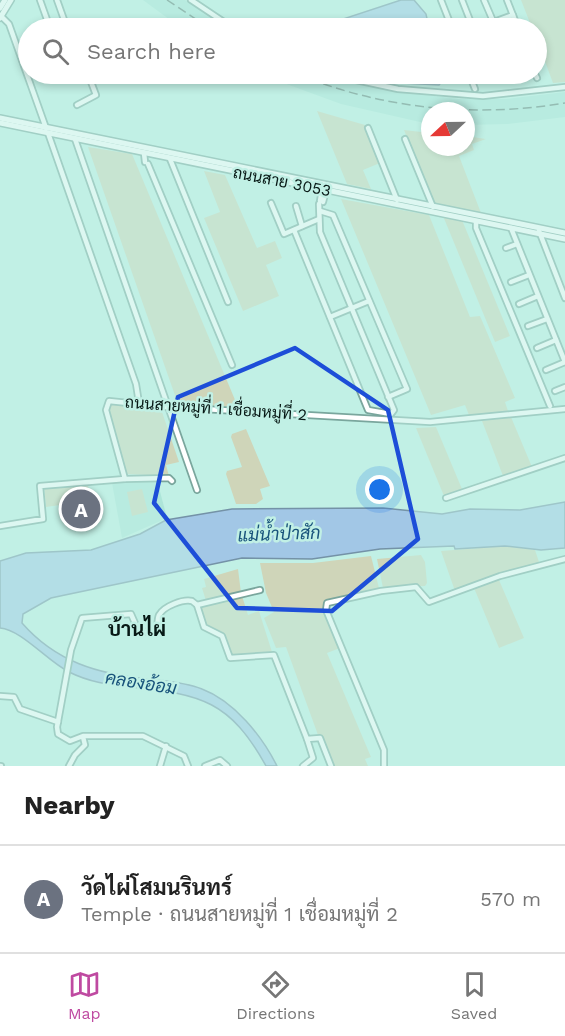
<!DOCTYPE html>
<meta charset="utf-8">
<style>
body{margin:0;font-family:"Work Sans",Sarabun,sans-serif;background:#f6f6f6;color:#222}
.compass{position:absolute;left:421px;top:102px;width:54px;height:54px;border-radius:50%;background:#fff;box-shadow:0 3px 9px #0003;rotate:248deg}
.you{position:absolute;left:380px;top:490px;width:21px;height:21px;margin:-15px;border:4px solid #fff;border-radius:50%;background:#1a73e8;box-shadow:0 0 0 9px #1a73e833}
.badge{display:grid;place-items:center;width:39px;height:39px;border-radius:50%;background:#bf4aa1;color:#fff;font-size:20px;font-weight:700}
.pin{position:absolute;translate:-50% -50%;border:3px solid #fff;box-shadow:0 2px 6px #0006}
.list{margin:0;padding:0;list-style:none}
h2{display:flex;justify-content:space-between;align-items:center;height:78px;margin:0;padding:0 24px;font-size:26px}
h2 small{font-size:20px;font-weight:400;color:#767676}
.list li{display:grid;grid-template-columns:39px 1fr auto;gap:18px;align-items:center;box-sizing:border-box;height:108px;padding:0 24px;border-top:2px solid #e0e0e0}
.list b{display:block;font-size:22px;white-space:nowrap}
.list p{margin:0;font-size:20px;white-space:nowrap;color:#767676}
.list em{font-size:20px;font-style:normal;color:#767676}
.icon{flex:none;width:33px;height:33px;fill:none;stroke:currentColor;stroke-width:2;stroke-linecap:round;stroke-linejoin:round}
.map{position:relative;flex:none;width:565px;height:766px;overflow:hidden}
.search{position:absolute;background:#fff;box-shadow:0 3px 9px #0003;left:18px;right:18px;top:18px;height:66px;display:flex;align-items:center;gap:15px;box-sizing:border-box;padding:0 21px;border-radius:33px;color:#767676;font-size:22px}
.sheet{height:186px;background:#fff}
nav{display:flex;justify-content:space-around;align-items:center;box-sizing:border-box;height:84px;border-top:2px solid #e0e0e0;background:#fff;font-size:16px;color:#767676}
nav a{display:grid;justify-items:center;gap:3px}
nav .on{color:#bf4aa1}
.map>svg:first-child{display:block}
</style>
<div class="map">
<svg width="565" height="766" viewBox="0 0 565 766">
<rect width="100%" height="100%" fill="#c1f0e5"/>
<g fill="#ade5d9">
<path d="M 143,0 L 185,0 L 228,28 L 181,28 Z"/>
<path d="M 259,74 L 327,74 L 386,90 L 458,99 L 506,99 L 565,92 L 565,117 L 508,124 L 466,125 L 466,111 L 430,111 L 430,122 L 420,122 L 341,104 Z"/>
<path d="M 126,480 L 157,480 L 167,518 L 122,538 L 112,483 Z"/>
</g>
<g fill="#cfd5b9">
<path d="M 521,0 L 565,0 L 565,82 L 553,83 L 537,40 L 536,28 L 532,28 Z"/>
<path d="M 317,111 L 365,125 L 380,163 L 363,170 L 371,189 L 347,184 Z"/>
<path d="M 404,130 L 430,133 L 430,147 L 466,147 L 466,136 L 486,139 L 472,144 L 474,150 L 459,156 L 481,213 L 434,203 Z"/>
<path d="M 88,147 L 132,154 L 238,407 L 178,404 Z"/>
<path d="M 204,171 L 225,175 L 257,248 L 275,241 L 282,258 L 266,265 L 279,296 L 243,311 L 204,218 L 220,212 Z"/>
<path d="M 341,199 L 429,215 L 470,317 L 480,316 L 515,398 L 505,402 L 508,411 L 469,415 L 465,405 L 431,415 Z"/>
<path d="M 443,216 L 462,220 L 510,336 L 495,342 Z"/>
<path d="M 111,404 L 161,409 L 179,462 L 166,465 L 169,476 L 126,474 L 108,410 Z"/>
<path d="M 511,417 L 532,467 L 503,476 L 482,421 Z"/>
<path d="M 436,427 L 462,489 L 444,496 L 416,428 Z"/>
<path d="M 246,429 L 270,486 L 260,489 L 263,499 L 256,504 L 236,504 L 226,474 L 227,471 L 242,467 L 231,437 L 232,434 Z"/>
<path d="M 88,484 L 89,496 L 67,498 L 67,504 L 46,507 L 44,486 Z"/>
<path d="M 142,489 L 148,512 L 132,516 L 127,492 Z"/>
<path d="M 505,546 L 535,550 L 539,562 L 524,568 L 525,572 L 499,580 L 524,638 L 499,648 L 474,588 L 456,594 L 441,551 Z"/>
<path d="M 421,555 L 425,562 L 427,583 L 425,586 L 383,588 L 377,559 Z"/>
<path d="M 371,556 L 379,588 L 329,599 L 324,606 L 340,648 L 327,653 L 371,757 L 365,759 L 368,766 L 333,766 L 318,735 L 286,647 L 276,648 L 264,618 L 274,612 L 266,593 L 260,563 L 313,563 Z"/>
<path d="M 238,569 L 241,593 L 230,599 L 242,596 L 248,615 L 259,611 L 272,652 L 232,657 L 223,634 L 205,625 L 198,606 L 207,604 L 202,588 L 206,587 L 204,579 Z"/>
</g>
<g fill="#a2c7e6" stroke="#7492a7" stroke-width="1.5">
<path d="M 401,0 L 414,0 L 426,14 L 429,28 L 336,27 L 337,21 Z"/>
<path d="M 364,74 L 442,74 L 443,80 L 439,85 L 383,82 Z"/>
<path d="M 565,502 L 565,548 L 541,550 L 505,546 L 455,549 L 454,546 L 380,549 L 312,559 L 242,558 L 65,595 L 51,598 L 23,614 L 22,623 C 56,662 98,674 148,679 C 165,681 185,682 202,689 C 234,701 262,736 277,766 L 266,766 C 230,701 201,694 131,687 C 109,685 89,682 69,672 C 47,661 22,630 0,628 L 0,561 L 26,553 L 91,550 L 140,534 L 166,520 L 232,509 L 383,508 L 442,514 L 470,509 L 520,510 Z"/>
</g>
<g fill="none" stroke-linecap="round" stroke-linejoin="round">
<defs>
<g id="minor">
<path d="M 40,0 L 50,28"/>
<path d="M 57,0 L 67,28"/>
<path d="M 191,0 L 233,28"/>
<path d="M 441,0 L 452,28"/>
<path d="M 462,0 L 473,28"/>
<path d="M 484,0 L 496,28"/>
<path d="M 507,0 L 518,28"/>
<path d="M 1,16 L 9,24 L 46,128"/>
<path d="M 477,28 L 513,15"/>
<path d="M 328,74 L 398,89 L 483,96 L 565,87"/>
<path d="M 469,74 L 475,89"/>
<path d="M 535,74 L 537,78"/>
<path d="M 471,78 L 492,78 L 529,74"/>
<path d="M 77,105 L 96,95 L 88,74"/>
<path d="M 368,128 L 397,200"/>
<path d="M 48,133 L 136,384 L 139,403"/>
<path d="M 75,139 L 197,490"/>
<path d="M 405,139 L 433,207"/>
<path d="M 144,153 L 145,162"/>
<path d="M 170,159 L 228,302"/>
<path d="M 148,164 L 232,365"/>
<path d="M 320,201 L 322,189"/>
<path d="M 323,202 L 326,190"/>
<path d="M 271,203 L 284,234 L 319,219"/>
<path d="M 296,206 L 302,226"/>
<path d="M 320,211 L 333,215 L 407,389 L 388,397"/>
<path d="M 476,221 L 476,228 L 550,406"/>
<path d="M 511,228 L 565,362"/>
<path d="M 294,230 L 368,410 L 391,414 L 394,410 L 320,232 L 319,204"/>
<path d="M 539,231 L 565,298"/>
<path d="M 506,248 L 517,244"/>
<path d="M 511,282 L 529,275"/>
<path d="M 519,304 L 538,296"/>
<path d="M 330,317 L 369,301"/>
<path d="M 528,326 L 547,319"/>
<path d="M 537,348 L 556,340"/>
<path d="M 546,370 L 565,362"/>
<path d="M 555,391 L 565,387"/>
<path d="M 125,479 L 169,478 L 172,481"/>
<path d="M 446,498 L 565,458"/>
<path d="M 0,526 L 43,519 L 40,486 L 125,479 L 106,410 L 109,401 L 167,407 L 430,422 L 565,409"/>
<path d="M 197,605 L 260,590"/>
<path d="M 0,696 L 14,697 L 20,709 L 58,722"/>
<path d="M 0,766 L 1,766"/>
<path d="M 69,766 L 75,755 L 85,745 L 83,737"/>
<path d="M 160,766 L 166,746"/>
<path d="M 188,766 L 184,756 L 143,736 L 83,736 L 70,741 L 58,734 L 57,727 L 71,650 L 82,618 L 131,614 L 138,630 L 153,633 L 157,631 C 158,626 157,619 159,615 C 164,606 183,599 192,601 L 197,605 L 204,627 L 222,636 L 230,658 L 274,655 L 307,739 L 320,738 L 331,766"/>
<path d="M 205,766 L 220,760 L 227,766"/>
<path d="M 303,766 L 313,758 L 307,739"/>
<path d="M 384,766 L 384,750 L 326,610 L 327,603 L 381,591 L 416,587 L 429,602 L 500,576 L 565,559"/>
</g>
<g id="major">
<path d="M 0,8 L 5,0"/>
<path d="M 0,18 L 11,0"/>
<path d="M 0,118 L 565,233"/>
<path d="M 0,123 L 565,239"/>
</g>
</defs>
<use href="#minor" stroke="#7aa69d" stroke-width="8"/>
<use href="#major" stroke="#7aa69d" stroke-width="8"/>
<use href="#minor" stroke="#fff" stroke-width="4.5"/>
<use href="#major" stroke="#fff" stroke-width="5"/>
<g stroke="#5e7d76" stroke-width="1.5" stroke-dasharray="9 4.5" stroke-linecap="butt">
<path d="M 167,0 L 209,28"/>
<path d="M 281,74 L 305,83"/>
<path d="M 298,74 C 381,109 476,118 565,103"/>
</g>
</g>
<path d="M0 0H565V766H0ZM 295,348 L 388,410 L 418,539 L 332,611 L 237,608 L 154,503 L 178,397 Z" fill="#c1f0e5" fill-opacity=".55" fill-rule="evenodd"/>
<path fill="none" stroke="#1d4ed8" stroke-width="4.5" stroke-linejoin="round" d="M 295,348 L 388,410 L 418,539 L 332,611 L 237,608 L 154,503 L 178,397 Z"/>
<g text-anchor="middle" stroke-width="5" stroke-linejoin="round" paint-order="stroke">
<g font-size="16" fill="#071815" stroke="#c1f0e5">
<text transform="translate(282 181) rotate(11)" y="6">ถนนสาย 3053</text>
<text transform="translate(216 408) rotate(4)" y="6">ถนนสายหมู่ที่ 1 เชื่อมหมู่ที่ 2</text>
</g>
<g font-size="18" font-style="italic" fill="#18537b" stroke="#c1f0e5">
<text transform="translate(279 534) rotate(-2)" y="6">แม่น้ำป่าสัก</text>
<text transform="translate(141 683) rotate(9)" y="6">คลองอ้อม</text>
</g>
<g font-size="20" font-weight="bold" fill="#071815" stroke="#c1f0e5">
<text x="137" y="636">บ้านไผ่</text>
</g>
</g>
</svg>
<svg class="compass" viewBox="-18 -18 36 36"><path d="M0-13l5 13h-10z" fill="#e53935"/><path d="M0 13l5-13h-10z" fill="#767676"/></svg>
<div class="you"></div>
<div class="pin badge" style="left:81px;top:509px;background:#6b7280">A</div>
<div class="search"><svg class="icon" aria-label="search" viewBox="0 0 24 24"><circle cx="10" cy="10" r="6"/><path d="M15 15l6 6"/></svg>Search here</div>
</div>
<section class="sheet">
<h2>Nearby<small></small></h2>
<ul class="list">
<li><span class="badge" style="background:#6b7280">A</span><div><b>วัดไผ่โสมนรินทร์</b><p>Temple · ถนนสายหมู่ที่ 1 เชื่อมหมู่ที่ 2</p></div><em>570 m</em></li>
</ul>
</section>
<nav>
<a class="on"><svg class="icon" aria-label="map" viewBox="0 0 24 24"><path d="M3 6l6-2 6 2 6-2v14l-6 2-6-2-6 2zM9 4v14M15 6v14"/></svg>Map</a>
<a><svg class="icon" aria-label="directions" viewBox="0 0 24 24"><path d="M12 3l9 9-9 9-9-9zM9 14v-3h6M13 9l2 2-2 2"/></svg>Directions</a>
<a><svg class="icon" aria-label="saved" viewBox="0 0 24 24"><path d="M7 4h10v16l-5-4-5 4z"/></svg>Saved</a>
</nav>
